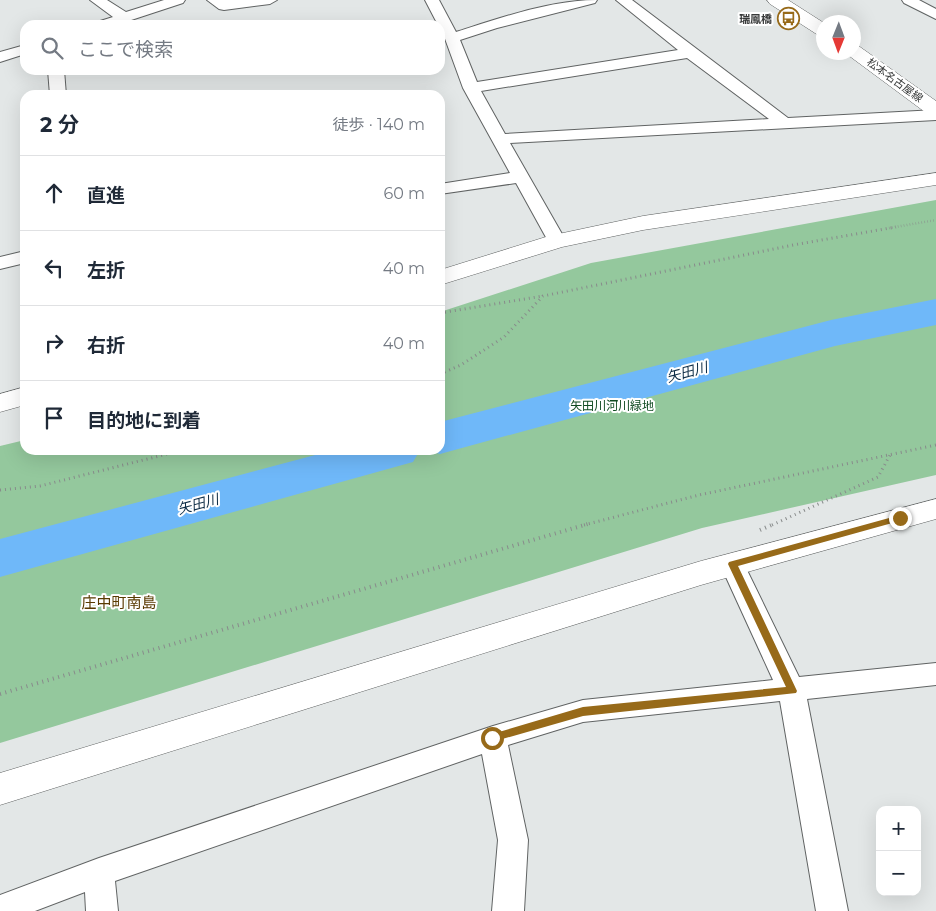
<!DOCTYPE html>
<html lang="ja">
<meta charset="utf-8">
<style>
body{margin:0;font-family:Montserrat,"Noto Sans JP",sans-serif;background:#f6f6f7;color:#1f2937}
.controls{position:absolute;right:15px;bottom:15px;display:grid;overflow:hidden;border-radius:10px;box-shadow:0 5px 20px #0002}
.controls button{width:45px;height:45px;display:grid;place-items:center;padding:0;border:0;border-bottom:1px solid #e0e1e3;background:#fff;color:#1f2937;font:25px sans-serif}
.compass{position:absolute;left:816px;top:15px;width:45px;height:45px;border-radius:50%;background:#fff;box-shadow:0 5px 20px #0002;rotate:181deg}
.stop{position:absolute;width:15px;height:15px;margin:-11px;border:4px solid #976a19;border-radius:50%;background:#fff}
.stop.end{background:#976a19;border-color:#fff;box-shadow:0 1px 5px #0008}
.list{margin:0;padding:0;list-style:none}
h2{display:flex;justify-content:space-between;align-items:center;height:65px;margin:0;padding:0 20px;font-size:21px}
h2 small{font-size:16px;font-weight:400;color:#747a83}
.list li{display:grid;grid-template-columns:32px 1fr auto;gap:15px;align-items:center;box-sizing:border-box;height:75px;padding:0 20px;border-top:1px solid #e0e1e3}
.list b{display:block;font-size:19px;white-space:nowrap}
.list em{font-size:16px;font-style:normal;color:#747a83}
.icon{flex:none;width:28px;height:28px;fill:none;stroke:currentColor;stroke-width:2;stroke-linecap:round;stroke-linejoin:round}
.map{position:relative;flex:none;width:936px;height:911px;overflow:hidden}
.search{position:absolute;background:#fff;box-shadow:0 5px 20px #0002;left:20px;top:20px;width:425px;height:55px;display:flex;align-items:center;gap:12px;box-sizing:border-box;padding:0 18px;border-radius:15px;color:#747a83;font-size:19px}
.panel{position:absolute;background:#fff;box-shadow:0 5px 20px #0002;left:20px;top:90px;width:425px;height:365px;border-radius:15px}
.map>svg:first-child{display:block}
</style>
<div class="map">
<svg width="936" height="911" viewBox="0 0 936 911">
<rect width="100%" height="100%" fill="#e3e7e7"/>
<path fill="#94c89d" d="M 936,200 L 936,475 L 702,528 L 0,743 L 0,446 L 25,440 L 25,450 L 440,450 L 440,312 L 591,263 Z"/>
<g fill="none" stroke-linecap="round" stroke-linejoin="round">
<g fill="#6fb8f9" fill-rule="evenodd">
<path d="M 936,299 L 936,325 L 835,346 L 440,454 L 426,450 L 440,450 L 440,422 L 831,320 Z"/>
<path d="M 334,450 L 420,450 L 413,462 L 0,577 L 0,539 Z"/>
</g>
<defs>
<g id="street">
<path d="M 90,0 L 107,0 L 126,12 L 164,0 L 185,0 L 183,3 L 116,25 L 95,25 L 97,22 L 113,17 Z"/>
<path d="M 207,0 L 277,0 L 270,4 L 224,10 L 219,9 Z"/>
<path d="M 425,0 L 439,0 L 456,32 C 500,18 551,0 597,0 L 595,3 L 497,28 L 460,40 L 477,82 L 678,50 L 616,0 L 632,0 L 788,118 L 936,110 L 936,120 L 510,143 L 566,241 L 564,245 L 557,247 L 550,245 L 548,241 L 516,183 L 440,194 L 440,184 L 510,173 L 463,88 L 440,25 L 438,25 ZM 687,58 L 769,119 L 505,134 L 481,91 Z"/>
<path d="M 902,0 L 919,0 L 936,9 L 936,19 L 904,3 Z"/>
<path d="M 25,45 L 25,54 L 0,62 L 0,52 Z"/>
<path d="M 48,70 L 64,70 L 66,95 L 50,95 Z"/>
<path d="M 25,251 L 25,263 L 0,269 L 0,257 Z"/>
<path d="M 732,555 L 741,557 L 744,564 L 799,677 L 936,663 L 936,685 L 807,699 L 848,911 L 816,911 L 780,701 L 583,722 L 508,745 L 528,840 L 524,911 L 492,911 L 498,840 L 482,754 L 115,881 L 118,911 L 86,911 L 85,892 L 35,911 L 0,911 L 0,895 L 99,858 L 493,726 L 583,700 L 773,680 L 720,564 L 723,557 Z"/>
</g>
<g id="secondary">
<path d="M 767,0 L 788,0 L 824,23 L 824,36 L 818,35 L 770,4 Z"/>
<path d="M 854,46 L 860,47 L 936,101 L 936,117 L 929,115 L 848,55 L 846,52 L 854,52 Z"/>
<path d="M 936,173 L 936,185 L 643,230 L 562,247 L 440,285 L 440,270 L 549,236 L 643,216 Z"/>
<path d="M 25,387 L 25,405 L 0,412 L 0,394 Z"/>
<path d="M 936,499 L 936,519 L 701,585 L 0,805 L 0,773 L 701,561 Z"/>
</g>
</defs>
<use href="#street" stroke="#606363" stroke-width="2"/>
<use href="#secondary" stroke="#606363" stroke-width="1"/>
<path stroke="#888b8b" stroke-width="2.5" stroke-dasharray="0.5 2.5" stroke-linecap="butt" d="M 889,228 L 936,220"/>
<g stroke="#888b8b" stroke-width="3" stroke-dasharray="1 4" stroke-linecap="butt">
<path d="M 440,313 L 543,296"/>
<path d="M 440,374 L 461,365 L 504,337 L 543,296 L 793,245 L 896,227"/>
<path d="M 0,490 L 40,486 L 183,450"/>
<path d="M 584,525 L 699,495 L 936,445"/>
<path d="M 772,525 L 878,477 L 890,455"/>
</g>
<g stroke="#888b8b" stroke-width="4" stroke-dasharray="1 4.5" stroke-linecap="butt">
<path d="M 760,530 L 774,524"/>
<path d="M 0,694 L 588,524"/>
</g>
<use href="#street" fill="#fff" fill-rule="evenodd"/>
<use href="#secondary" fill="#fff" fill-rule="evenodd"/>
</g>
<path fill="#976a19" d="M 900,515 L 905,518 L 903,520 L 738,566 L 797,691 L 796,693 L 583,716 L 492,742 L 489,741 L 489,735 L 583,707 L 786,687 L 728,564 L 729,562 Z"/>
<defs>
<symbol id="bus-ring" viewBox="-11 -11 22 22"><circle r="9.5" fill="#fff" stroke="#976a19" stroke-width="1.5"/><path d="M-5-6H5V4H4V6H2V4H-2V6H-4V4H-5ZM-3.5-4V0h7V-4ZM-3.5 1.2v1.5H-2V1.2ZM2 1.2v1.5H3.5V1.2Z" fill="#976a19"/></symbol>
</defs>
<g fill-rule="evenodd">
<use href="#bus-ring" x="776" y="6" width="25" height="25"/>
</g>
<g text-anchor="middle" stroke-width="4" stroke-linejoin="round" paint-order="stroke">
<g font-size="11" font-weight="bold" fill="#383a3a" stroke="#fff" text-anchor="end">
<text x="772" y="23">瑞鳳橋</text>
</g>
<g font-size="11" fill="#383a3a" stroke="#fff">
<text transform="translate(895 80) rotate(36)" y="4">松本名古屋線</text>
</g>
<g font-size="12" fill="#114b22" stroke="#fff">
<text x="612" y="410">矢田川河川緑地</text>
</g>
<g font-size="14" font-style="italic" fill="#0f2e47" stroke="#fff">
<text transform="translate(687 372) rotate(-15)" y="5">矢田川</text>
<text transform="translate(198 504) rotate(-15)" y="5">矢田川</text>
</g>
<g font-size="15" fill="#593a00" stroke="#fff">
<text x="119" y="608">庄中町南島</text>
</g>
</g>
</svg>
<div class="controls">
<button>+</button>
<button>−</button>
</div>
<svg class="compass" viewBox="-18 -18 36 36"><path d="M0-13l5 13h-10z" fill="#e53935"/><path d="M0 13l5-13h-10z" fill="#747a83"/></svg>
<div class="stop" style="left:492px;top:738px"></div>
<div class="stop end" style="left:900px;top:518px"></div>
<div class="search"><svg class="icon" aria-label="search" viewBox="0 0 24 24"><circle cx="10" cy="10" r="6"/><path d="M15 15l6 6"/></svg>ここで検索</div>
<section class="panel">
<h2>2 分<small>徒歩 · 140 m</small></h2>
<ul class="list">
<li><svg class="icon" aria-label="ahead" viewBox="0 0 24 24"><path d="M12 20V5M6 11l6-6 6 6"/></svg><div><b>直進</b></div><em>60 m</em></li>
<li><svg class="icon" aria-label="left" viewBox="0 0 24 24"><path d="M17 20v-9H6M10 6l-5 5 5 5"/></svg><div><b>左折</b></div><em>40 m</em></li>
<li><svg class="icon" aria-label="right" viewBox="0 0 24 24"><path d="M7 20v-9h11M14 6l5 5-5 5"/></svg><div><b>右折</b></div><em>40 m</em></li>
<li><svg class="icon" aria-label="arrive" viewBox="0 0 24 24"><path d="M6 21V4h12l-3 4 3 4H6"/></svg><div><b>目的地に到着</b></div></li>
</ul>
</section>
</div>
